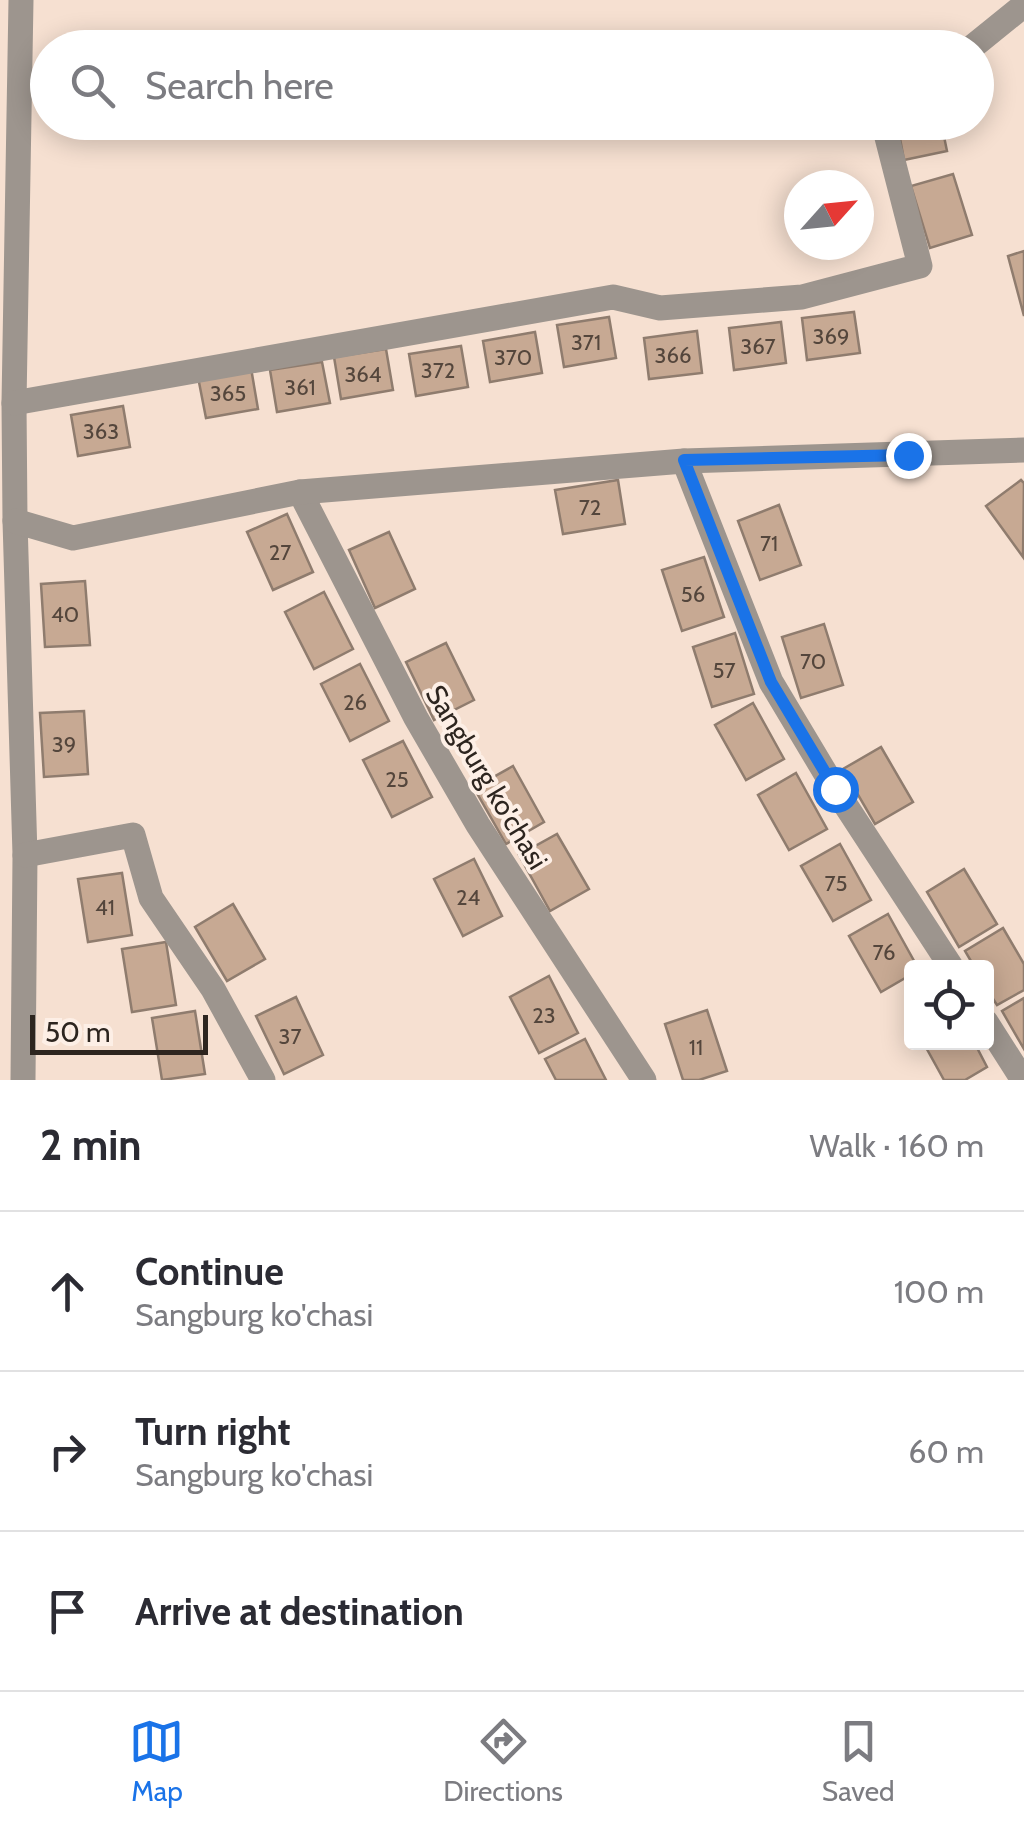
<!DOCTYPE html>
<meta charset="utf-8">
<style>
body{margin:0;font-family:Cabin,sans-serif;background:#f7f7f7;color:#2b2b33}
.controls{position:absolute;right:30px;bottom:30px;display:grid;overflow:hidden;border-radius:10px;box-shadow:0 5px 25px #0003}
.controls button{width:90px;height:90px;display:grid;place-items:center;padding:0;border:0;border-bottom:2px solid #e1e1e2;background:#fff;color:#2b2b33;font:50px sans-serif}
.compass{position:absolute;left:784px;top:170px;width:90px;height:90px;border-radius:50%;background:#fff;box-shadow:0 5px 25px #0003;rotate:63deg}
.scale{position:absolute;left:30px;bottom:25px;width:178px;box-sizing:border-box;padding-left:10px;border:5px solid #2d251f;border-top:0;font-size:28px;line-height:35px;white-space:nowrap;color:#2d251f;-webkit-text-stroke:8px #fdefe6;paint-order:stroke}
.stop{position:absolute;width:30px;height:30px;margin:-22px;border:8px solid #1a73e8;border-radius:50%;background:#fff}
.stop.end{background:#1a73e8;border-color:#fff;box-shadow:0 2px 10px #0008}
.list{margin:0;padding:0;list-style:none}
h2{display:flex;justify-content:space-between;align-items:center;height:130px;margin:0;padding:0 40px;font-size:42px}
h2 small{font-size:32px;font-weight:400;color:#7c7c81}
.list li{display:grid;grid-template-columns:65px 1fr auto;gap:30px;align-items:center;box-sizing:border-box;height:160px;padding:0 40px;border-top:2px solid #e1e1e2}
.list b{display:block;font-size:38px;white-space:nowrap}
.list p{margin:0;font-size:32px;white-space:nowrap;color:#7c7c81}
.list em{font-size:32px;font-style:normal;color:#7c7c81}
.icon{flex:none;width:55px;height:55px;fill:none;stroke:currentColor;stroke-width:2;stroke-linecap:round;stroke-linejoin:round}
.map{position:relative;flex:none;width:1024px;height:1080px;overflow:hidden}
.search{position:absolute;background:#fff;box-shadow:0 5px 25px #0003;left:30px;right:30px;top:30px;height:110px;display:flex;align-items:center;gap:25px;box-sizing:border-box;padding:0 35px;border-radius:55px;color:#7c7c81;font-size:38px}
.sheet{height:610px;background:#fff}
nav{display:flex;justify-content:space-around;align-items:center;box-sizing:border-box;height:140px;border-top:2px solid #e1e1e2;background:#fff;font-size:28px;color:#7c7c81}
nav a{display:grid;justify-items:center;gap:5px}
nav .on{color:#1a73e8}
.map>svg:first-child{display:block}
</style>
<div class="map">
<svg width="1024" height="1080" viewBox="0 0 1024 1080">
<rect width="100%" height="100%" fill="#f6e0d1"/>
<g fill="#c7a993" stroke="#8f7c6e" stroke-width="2.5">
<path d="M 897,122 L 941,122 L 947,151 L 904,160 Z"/>
<path d="M 953,174 L 972,235 L 930,248 L 911,186 Z"/>
<path d="M 1024,251 L 1024,316 L 1008,256 Z"/>
<path d="M 854,312 L 860,353 L 807,360 L 802,318 Z"/>
<path d="M 609,317 L 616,358 L 564,367 L 557,325 Z"/>
<path d="M 781,322 L 786,363 L 734,370 L 729,328 Z"/>
<path d="M 697,331 L 702,373 L 649,379 L 644,338 Z"/>
<path d="M 535,332 L 542,373 L 490,382 L 483,341 Z"/>
<path d="M 461,346 L 468,387 L 416,396 L 409,354 Z"/>
<path d="M 386,349 L 393,390 L 341,399 L 334,357 Z"/>
<path d="M 322,362 L 330,403 L 277,412 L 270,370 Z"/>
<path d="M 251,368 L 258,409 L 206,418 L 198,377 Z"/>
<path d="M 123,406 L 130,447 L 78,456 L 71,415 Z"/>
<path d="M 618,480 L 625,524 L 563,534 L 555,490 Z"/>
<path d="M 1021,480 L 1024,483 L 1023,557 L 986,506 Z"/>
<path d="M 779,505 L 801,565 L 760,580 L 738,521 Z"/>
<path d="M 287,514 L 313,572 L 273,590 L 247,532 Z"/>
<path d="M 389,532 L 415,589 L 375,608 L 349,550 Z"/>
<path d="M 704,557 L 724,617 L 682,631 L 662,570 Z"/>
<path d="M 85,581 L 90,645 L 45,647 L 41,584 Z"/>
<path d="M 324,592 L 353,649 L 314,669 L 285,612 Z"/>
<path d="M 824,624 L 843,685 L 801,698 L 782,637 Z"/>
<path d="M 735,633 L 754,694 L 712,707 L 693,647 Z"/>
<path d="M 446,643 L 474,700 L 434,720 L 406,662 Z"/>
<path d="M 360,664 L 389,721 L 350,741 L 321,684 Z"/>
<path d="M 753,703 L 784,759 L 746,780 L 715,725 Z"/>
<path d="M 84,711 L 88,774 L 44,777 L 40,713 Z"/>
<path d="M 403,741 L 432,797 L 392,817 L 363,760 Z"/>
<path d="M 881,747 L 913,802 L 875,824 L 843,769 Z"/>
<path d="M 513,766 L 544,822 L 506,844 L 474,788 Z"/>
<path d="M 796,773 L 827,829 L 789,850 L 758,795 Z"/>
<path d="M 557,834 L 589,889 L 550,911 L 519,855 Z"/>
<path d="M 840,844 L 871,900 L 833,921 L 801,866 Z"/>
<path d="M 474,859 L 502,916 L 463,936 L 434,879 Z"/>
<path d="M 964,869 L 997,924 L 959,947 L 927,892 Z"/>
<path d="M 122,873 L 132,935 L 88,942 L 78,879 Z"/>
<path d="M 233,904 L 265,959 L 227,981 L 195,927 Z"/>
<path d="M 888,914 L 918,968 L 912,968 L 912,974 L 881,992 L 849,936 Z"/>
<path d="M 1003,928 L 1024,964 L 1024,990 L 997,1005 L 986,988 L 986,968 L 975,968 L 965,951 Z"/>
<path d="M 166,942 L 176,1005 L 132,1012 L 122,949 Z"/>
<path d="M 549,976 L 578,1033 L 539,1053 L 510,997 Z"/>
<path d="M 296,997 L 323,1055 L 284,1074 L 256,1016 Z"/>
<path d="M 1024,998 L 1024,1049 L 1002,1011 Z"/>
<path d="M 707,1010 L 727,1071 L 699,1080 L 683,1080 L 665,1024 Z"/>
<path d="M 195,1011 L 205,1074 L 162,1080 L 152,1018 Z"/>
<path d="M 585,1039 L 606,1080 L 556,1080 L 545,1059 Z"/>
<path d="M 923,1042 L 974,1042 L 987,1067 L 965,1080 L 944,1080 Z"/>
</g>
<g fill="none" stroke-linecap="round" stroke-linejoin="round">
<g stroke="#9d958e" stroke-width="25">
<path d="M 21,0 L 14,403 L 15,521 L 25,855 L 23,1080"/>
<path d="M 971,48 L 1018,10"/>
<path d="M 14,403 L 613,297 L 660,308 L 802,297 L 920,266 L 883,122"/>
<path d="M 684,461 L 771,682 L 835,789 L 952,968"/>
<path d="M 300,492 L 416,718 L 478,825 L 644,1080"/>
<path d="M 15,521 L 73,538 L 300,492 L 684,461 L 1024,450"/>
<path d="M 25,855 L 133,835 L 151,898 L 213,989 L 263,1080"/>
<path d="M 986,1022 L 1023,1080"/>
</g>
</g>
<g fill="none" stroke-linecap="round" stroke-linejoin="round">
<path stroke="#1a73e8" stroke-width="12" d="M 835,789 L 771,682 L 684,460 L 908,455"/>
</g>
<g text-anchor="middle" stroke-width="8" stroke-linejoin="round" paint-order="stroke">
<g font-size="22" fill="#54463c">
<text x="831" y="344">369</text>
<text x="586" y="350">371</text>
<text x="758" y="354">367</text>
<text x="673" y="363">366</text>
<text x="513" y="365">370</text>
<text x="438" y="378">372</text>
<text x="363" y="382">364</text>
<text x="300" y="395">361</text>
<text x="228" y="401">365</text>
<text x="101" y="439">363</text>
<text x="590" y="515">72</text>
<text x="769" y="551">71</text>
<text x="280" y="560">27</text>
<text x="693" y="602">56</text>
<text x="65" y="622">40</text>
<text x="813" y="669">70</text>
<text x="724" y="678">57</text>
<text x="355" y="710">26</text>
<text x="64" y="752">39</text>
<text x="397" y="787">25</text>
<text x="836" y="891">75</text>
<text x="468" y="905">24</text>
<text x="105" y="915">41</text>
<text x="884" y="960">76</text>
<text x="544" y="1023">23</text>
<text x="290" y="1044">37</text>
<text x="696" y="1055">11</text>
</g>
<g font-size="28" fill="#2d251f" stroke="#fdefe6">
<text transform="translate(487 777) rotate(59)" y="10">Sangburg ko'chasi</text>
</g>
</g>
</svg>
<div class="controls">
<button><svg class="icon" aria-label="locate" viewBox="0 0 24 24"><circle cx="12" cy="12" r="6"/><path d="M12 2v4M12 18v4M2 12h4M18 12h4"/></svg></button>
</div>
<svg class="compass" viewBox="-18 -18 36 36"><path d="M0-13l5 13h-10z" fill="#e53935"/><path d="M0 13l5-13h-10z" fill="#7c7c81"/></svg>
<div class="scale">50 m</div>
<div class="stop" style="left:835px;top:789px"></div>
<div class="stop end" style="left:908px;top:455px"></div>
<div class="search"><svg class="icon" aria-label="search" viewBox="0 0 24 24"><circle cx="10" cy="10" r="6"/><path d="M15 15l6 6"/></svg>Search here</div>
</div>
<section class="sheet">
<h2>2 min<small>Walk · 160 m</small></h2>
<ul class="list">
<li><svg class="icon" aria-label="ahead" viewBox="0 0 24 24"><path d="M12 20V5M6 11l6-6 6 6"/></svg><div><b>Continue</b><p>Sangburg ko'chasi</p></div><em>100 m</em></li>
<li><svg class="icon" aria-label="right" viewBox="0 0 24 24"><path d="M7 20v-9h11M14 6l5 5-5 5"/></svg><div><b>Turn right</b><p>Sangburg ko'chasi</p></div><em>60 m</em></li>
<li><svg class="icon" aria-label="arrive" viewBox="0 0 24 24"><path d="M6 21V4h12l-3 4 3 4H6"/></svg><div><b>Arrive at destination</b></div></li>
</ul>
</section>
<nav>
<a class="on"><svg class="icon" aria-label="map" viewBox="0 0 24 24"><path d="M3 6l6-2 6 2 6-2v14l-6 2-6-2-6 2zM9 4v14M15 6v14"/></svg>Map</a>
<a><svg class="icon" aria-label="directions" viewBox="0 0 24 24"><path d="M12 3l9 9-9 9-9-9zM9 14v-3h6M13 9l2 2-2 2"/></svg>Directions</a>
<a><svg class="icon" aria-label="saved" viewBox="0 0 24 24"><path d="M7 4h10v16l-5-4-5 4z"/></svg>Saved</a>
</nav>
